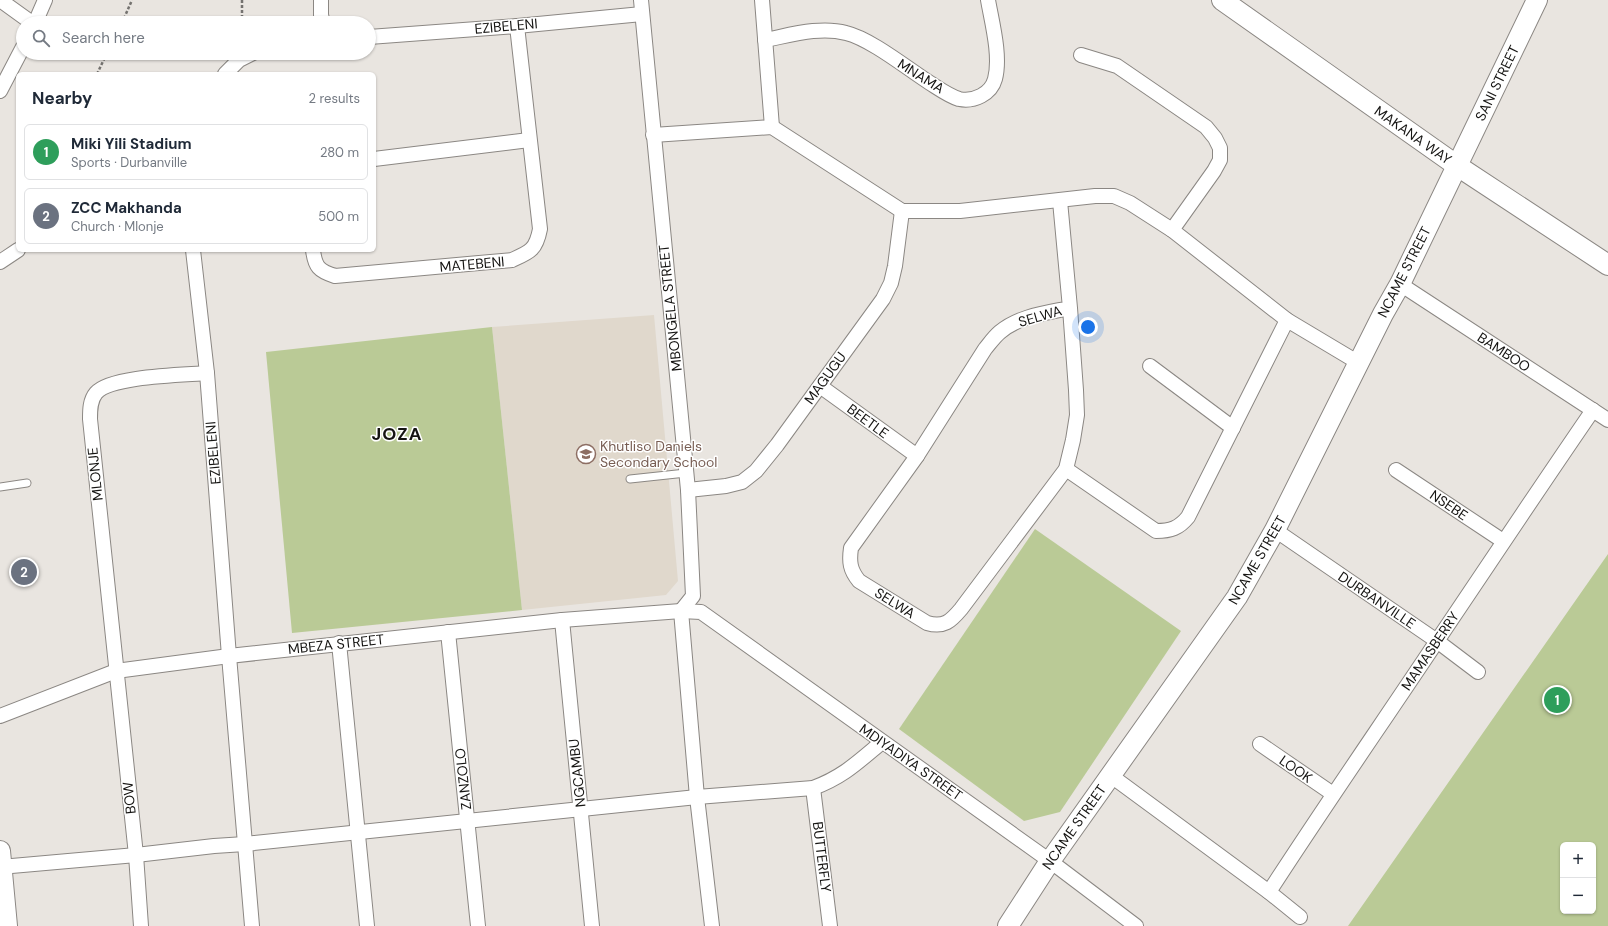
<!DOCTYPE html>
<meta charset="utf-8">
<style>
body{margin:0;font-family:"DM Sans",sans-serif;background:#f6f6f7;color:#1f2937}
.controls{position:absolute;right:12px;bottom:12px;display:grid;overflow:hidden;border-radius:6px;box-shadow:0 1px 3px #0004}
.controls button{width:36px;height:36px;display:grid;place-items:center;padding:0;border:0;border-bottom:1px solid #e0e1e3;background:#fff;color:#1f2937;font:20px sans-serif}
.you{position:absolute;left:1088px;top:327px;width:14px;height:14px;margin:-10px;border:3px solid #fff;border-radius:50%;background:#1a73e8;box-shadow:0 0 0 6px #1a73e833}
.badge{display:grid;place-items:center;width:26px;height:26px;border-radius:50%;background:#6c37ae;color:#fff;font-size:13px;font-weight:700}
.pin{position:absolute;translate:-50% -50%;border:2px solid #fff;box-shadow:0 1px 4px #0006}
.list{margin:0;padding:0;list-style:none}
h2{display:flex;justify-content:space-between;align-items:center;height:52px;margin:0;padding:0 16px;font-size:17px}
h2 small{font-size:13px;font-weight:400;color:#747a83}
.list li{display:grid;grid-template-columns:26px 1fr auto;gap:12px;align-items:center;box-sizing:border-box;height:56px;margin:0 8px 8px;padding:0 8px;border:1px solid #e0e1e3;border-radius:6px}
.list b{display:block;font-size:15px;white-space:nowrap}
.list p{margin:0;font-size:13px;white-space:nowrap;color:#747a83}
.list em{font-size:13px;font-style:normal;color:#747a83}
.icon{flex:none;width:22px;height:22px;fill:none;stroke:currentColor;stroke-width:2;stroke-linecap:round;stroke-linejoin:round}
.map{position:relative;flex:none;width:1608px;height:926px;overflow:hidden}
.search{position:absolute;background:#fff;box-shadow:0 1px 3px #0004;left:16px;top:16px;width:360px;height:44px;display:flex;align-items:center;gap:10px;box-sizing:border-box;padding:0 14px;border-radius:22px;color:#747a83;font-size:15px}
.panel{position:absolute;background:#fff;box-shadow:0 1px 3px #0004;left:16px;top:72px;width:360px;height:180px;border-radius:6px}
.map>svg:first-child{display:block}
</style>
<div class="map">
<svg width="1608" height="926" viewBox="0 0 1608 926">
<rect width="100%" height="100%" fill="#e9e5e0"/>
<path fill="#e0d8cc" d="M 654,315 L 678,581 L 666,595 L 522,610 L 492,327 Z"/>
<g fill="#baca96" fill-rule="evenodd">
<path d="M 492,327 L 522,610 L 292,633 L 266,352 Z"/>
<path d="M 1035,529 L 1181,631 L 1060,812 L 1024,821 L 899,729 Z"/>
<path d="M 1608,554 L 1608,926 L 1348,926 ZM 1563,845 L 1593,845 L 1593,911 L 1563,911 Z"/>
</g>
<g fill="none" stroke-linecap="round" stroke-linejoin="round">
<defs>
<g id="lane">
<path d="M 630,479 L 686,473"/>
<path d="M 0,487 L 27,483"/>
</g>
<g id="street">
<path d="M 0,0 L 32,23"/>
<path d="M 321,0 L 321,15 L 323,23"/>
<path d="M 641,0 L 688,490 L 693,596 L 681,611"/>
<path d="M 762,0 L 772,127"/>
<path d="M 35,23 L 45,0"/>
<path d="M 369,37 L 517,26 L 642,14"/>
<path d="M 765,40 C 791,35 820,26 846,33 C 871,39 908,69 930,83 C 938,88 949,96 959,99 C 974,102 991,94 995,79 C 1001,56 992,23 988,0"/>
<path d="M 1081,55 L 1117,66 L 1206,127 L 1215,138 L 1220,148 L 1220,160 L 1214,171 L 1172,230"/>
<path d="M 225,74 L 239,60 L 253,53"/>
<path d="M 0,91 L 23,47"/>
<path d="M 653,135 L 772,127 L 902,211 L 960,211 L 1095,196 L 1114,196 L 1130,203 L 1172,230 L 1287,320 L 1359,363"/>
<path d="M 374,159 L 529,140"/>
<path d="M 1060,201 L 1070,308 L 1076,390 L 1077,415 L 1073,440 L 1066,469 L 961,609 C 951,621 944,628 927,623 L 859,581 C 850,570 849,562 851,548 L 917,456 L 985,349 C 990,343 994,337 1000,332 C 1019,316 1046,313 1070,308"/>
<path d="M 193,250 L 207,373 L 229,656 L 252,926"/>
<path d="M 313,250 C 315,267 319,271 335,276 L 512,260 C 530,252 536,250 540,229 L 517,26"/>
<path d="M 0,262 L 18,250"/>
<path d="M 1400,284 L 1608,420"/>
<path d="M 1150,366 L 1233,428"/>
<path d="M 820,386 L 917,456"/>
<path d="M 1066,469 L 1156,531 C 1171,531 1179,528 1188,517 L 1287,320"/>
<path d="M 1396,470 L 1503,541"/>
<path d="M 688,490 L 726,486 L 742,482 L 756,471 L 777,445 L 883,299 L 891,283 L 895,266 L 902,211"/>
<path d="M 1275,530 L 1437,641 L 1478,672"/>
<path d="M 681,611 L 697,797 L 712,926"/>
<path d="M 562,620 L 592,926"/>
<path d="M 448,632 L 478,926"/>
<path d="M 339,643 L 367,926"/>
<path d="M 0,716 L 116,671 L 229,656 L 562,620 L 681,611 L 701,612 L 1050,861 L 1136,926"/>
<path d="M 1260,744 L 1333,794"/>
<path d="M 1110,775 L 1269,892 L 1300,917"/>
<path d="M 813,788 L 830,926"/>
<path d="M 0,867 L 136,855 L 214,846 L 245,844 L 697,797 L 813,788 C 843,777 858,762 882,742"/>
<path d="M 1269,892 C 1324,807 1381,725 1437,641 C 1489,564 1540,487 1593,410"/>
<path d="M 141,926 L 136,855 L 90,419 C 90,410 90,400 96,393 C 110,376 183,375 207,373"/>
</g>
<g id="secondary">
<path d="M 1222,0 L 1456,165 L 1608,265"/>
<path d="M 0,851 L 7,926"/>
<path d="M 1008,926 L 1050,861 L 1237,597 L 1275,530 L 1383,314 L 1400,284 L 1537,0"/>
</g>
</defs>
<use href="#lane" stroke="#8b8783" stroke-width="9"/>
<use href="#street" stroke="#8b8783" stroke-width="16"/>
<use href="#secondary" stroke="#8b8783" stroke-width="22"/>
<g stroke="#74726f" stroke-width="2.5" stroke-dasharray="3 2" stroke-linecap="butt">
<path d="M 122,23 L 132,0"/>
<path d="M 242,23 L 242,0"/>
<path d="M 97,74 L 107,53"/>
</g>
<use href="#lane" stroke="#fff" stroke-width="7"/>
<use href="#street" stroke="#fff" stroke-width="14"/>
<use href="#secondary" stroke="#fff" stroke-width="20"/>
</g>
<defs>
<symbol id="school-ring" viewBox="-11 -11 22 22"><circle r="9.5" fill="#fff" stroke="#8d6e63" stroke-width="1.5"/><path d="M0-5L7-2L0 1L-7-2ZM-4 1L0 2.5L4 1V4Q0 6-4 4Z" fill="#8d6e63"/></symbol>
</defs>
<g fill-rule="evenodd">
<use href="#school-ring" x="575" y="443" width="22" height="22"/>
</g>
<g text-anchor="middle" stroke-width="3" stroke-linejoin="round" paint-order="stroke">
<g font-size="14" fill="#151412" stroke="#fff">
<text transform="translate(506 26) rotate(-5)" y="5">EZIBELENI</text>
<text transform="translate(921 76) rotate(32)" y="5">MNAMA</text>
<text transform="translate(1497 83) rotate(-64)" y="5">SANI STREET</text>
<text transform="translate(1413 135) rotate(35)" y="5">MAKANA WAY</text>
<text transform="translate(472 264) rotate(-5)" y="5">MATEBENI</text>
<text transform="translate(1404 272) rotate(-63)" y="5">NCAME STREET</text>
<text transform="translate(670 308) rotate(-96)" y="5">MBONGELA STREET</text>
<text transform="translate(1040 316) rotate(-16)" y="5">SELWA</text>
<text transform="translate(1504 352) rotate(33)" y="5">BAMBOO</text>
<text transform="translate(825 378) rotate(-54)" y="5">MAGUGU</text>
<text transform="translate(868 421) rotate(36)" y="5">BEETLE</text>
<text transform="translate(213 453) rotate(-95)" y="5">EZIBELENI</text>
<text transform="translate(95 474) rotate(-96)" y="5">MLONJE</text>
<text transform="translate(1449 505) rotate(34)" y="5">NSEBE</text>
<text transform="translate(1257 560) rotate(-60)" y="5">NCAME STREET</text>
<text transform="translate(1377 600) rotate(34)" y="5">DURBANVILLE</text>
<text transform="translate(895 603) rotate(32)" y="5">SELWA</text>
<text transform="translate(336 644) rotate(-6)" y="5">MBEZA STREET</text>
<text transform="translate(1430 651) rotate(-56)" y="5">MAMASBERRY</text>
<text transform="translate(911 762) rotate(35)" y="5">MDIYADIYA STREET</text>
<text transform="translate(1296 769) rotate(35)" y="5">LOOK</text>
<text transform="translate(577 773) rotate(-96)" y="5">NGCAMBU</text>
<text transform="translate(463 779) rotate(-96)" y="5">ZANZOLO</text>
<text transform="translate(129 798) rotate(-96)" y="5">BOW</text>
<text transform="translate(1074 827) rotate(-55)" y="5">NCAME STREET</text>
<text transform="translate(822 857) rotate(83)" y="5">BUTTERFLY</text>
</g>
<g font-size="14" fill="#785e54" stroke="#fff" text-anchor="start">
<text x="600" y="451">Khutliso Daniels<tspan x="600" dy="16">Secondary School</tspan></text>
</g>
<g font-size="18" font-weight="bold" letter-spacing="1" fill="#151412" stroke="#fff">
<text x="397" y="440">JOZA</text>
</g>
</g>
</svg>
<div class="controls">
<button>+</button>
<button>−</button>
</div>
<div class="you"></div>
<div class="pin badge" style="left:1557px;top:700px;background:#2e9e5b">1</div>
<div class="pin badge" style="left:24px;top:572px;background:#6b7280">2</div>
<div class="search"><svg class="icon" aria-label="search" viewBox="0 0 24 24"><circle cx="10" cy="10" r="6"/><path d="M15 15l6 6"/></svg>Search here</div>
<section class="panel">
<h2>Nearby<small>2 results</small></h2>
<ul class="list">
<li><span class="badge" style="background:#2e9e5b">1</span><div><b>Miki Yili Stadium</b><p>Sports · Durbanville</p></div><em>280 m</em></li>
<li><span class="badge" style="background:#6b7280">2</span><div><b>ZCC Makhanda</b><p>Church · Mlonje</p></div><em>500 m</em></li>
</ul>
</section>
</div>
